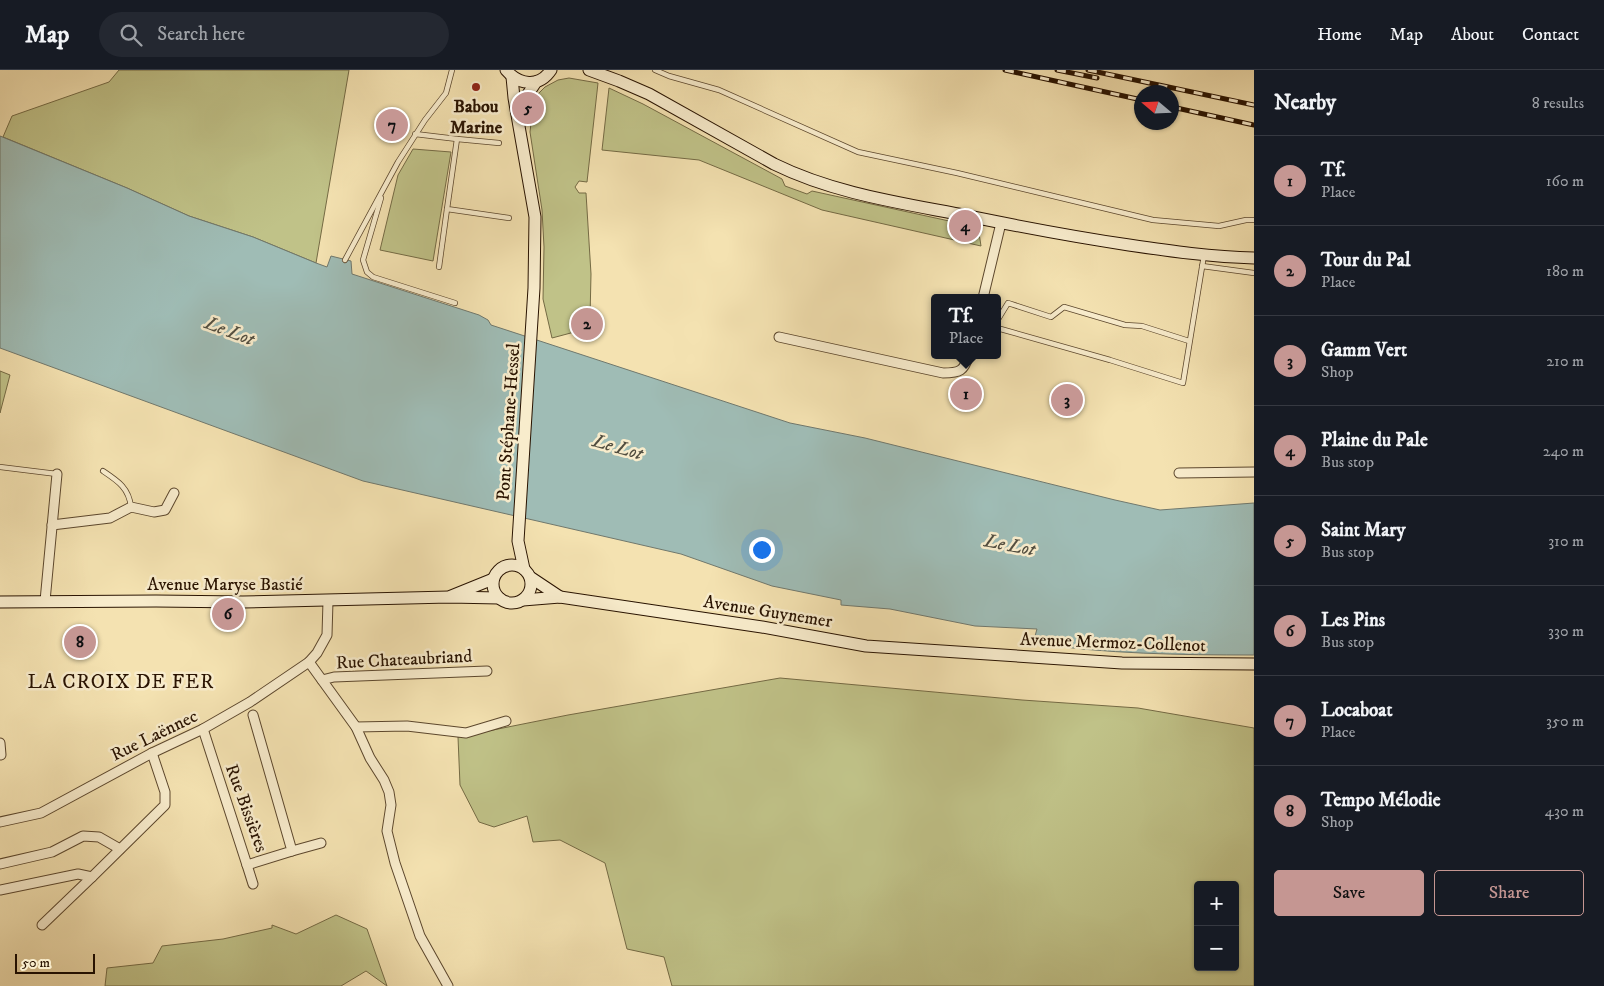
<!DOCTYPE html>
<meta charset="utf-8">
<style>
body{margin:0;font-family:"IM FELL DW Pica",serif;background:#242831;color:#f1f3f6}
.controls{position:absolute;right:15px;bottom:15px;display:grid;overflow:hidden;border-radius:5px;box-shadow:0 1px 4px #0004}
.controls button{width:45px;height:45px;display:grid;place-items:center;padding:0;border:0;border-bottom:1px solid #363941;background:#171b24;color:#f1f3f6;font:25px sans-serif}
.compass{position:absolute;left:1134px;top:15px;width:45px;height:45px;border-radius:50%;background:#171b24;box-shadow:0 1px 4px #0004;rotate:289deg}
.scale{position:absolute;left:15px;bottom:12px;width:80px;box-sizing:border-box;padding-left:5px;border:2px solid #291301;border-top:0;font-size:14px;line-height:18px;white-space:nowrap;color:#291301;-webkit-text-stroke:4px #f8eccc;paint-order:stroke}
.you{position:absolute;left:761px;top:479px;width:18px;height:18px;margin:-12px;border:4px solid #fff;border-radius:50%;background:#1a73e8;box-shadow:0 0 0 8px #1a73e833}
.badge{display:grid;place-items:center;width:32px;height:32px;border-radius:50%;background:#c59692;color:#111;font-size:16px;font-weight:700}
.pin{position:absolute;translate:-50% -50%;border:2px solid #fff;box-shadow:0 1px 5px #0006}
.popup{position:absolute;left:931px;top:224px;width:70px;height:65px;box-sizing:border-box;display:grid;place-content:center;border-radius:5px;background:#171b24;filter:drop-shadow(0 1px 4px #0005);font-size:16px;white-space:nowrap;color:#9ea1a6}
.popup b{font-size:19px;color:#f1f3f6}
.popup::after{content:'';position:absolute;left:50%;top:100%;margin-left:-10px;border:10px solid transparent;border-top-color:#171b24}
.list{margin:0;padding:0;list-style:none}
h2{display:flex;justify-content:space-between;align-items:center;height:65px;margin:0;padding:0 20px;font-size:21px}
h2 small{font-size:16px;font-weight:400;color:#9ea1a6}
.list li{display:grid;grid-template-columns:32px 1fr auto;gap:15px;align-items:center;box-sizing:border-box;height:90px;padding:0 20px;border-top:1px solid #363941}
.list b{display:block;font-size:19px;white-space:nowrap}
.list p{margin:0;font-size:16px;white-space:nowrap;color:#9ea1a6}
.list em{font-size:16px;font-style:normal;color:#9ea1a6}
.actions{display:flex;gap:10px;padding:15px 20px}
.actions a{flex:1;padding:11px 0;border:1px solid #c59692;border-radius:5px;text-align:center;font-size:18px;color:#c59692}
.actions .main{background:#c59692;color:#111}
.icon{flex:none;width:28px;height:28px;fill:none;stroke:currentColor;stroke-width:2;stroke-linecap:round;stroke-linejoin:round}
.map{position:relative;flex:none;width:1254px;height:916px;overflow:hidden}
header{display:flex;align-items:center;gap:30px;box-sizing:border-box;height:70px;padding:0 25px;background:#171b24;border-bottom:1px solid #363941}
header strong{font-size:24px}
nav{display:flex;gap:28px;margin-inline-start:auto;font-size:18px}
.search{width:350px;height:45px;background:#242831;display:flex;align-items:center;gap:12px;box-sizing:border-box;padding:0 18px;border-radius:28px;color:#9ea1a6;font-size:19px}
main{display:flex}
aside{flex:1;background:#171b24}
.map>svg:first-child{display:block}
</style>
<header>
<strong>Map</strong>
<div class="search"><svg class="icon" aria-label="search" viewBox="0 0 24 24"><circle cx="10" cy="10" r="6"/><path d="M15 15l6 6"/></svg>Search here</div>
<nav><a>Home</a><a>Map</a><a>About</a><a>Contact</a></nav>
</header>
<main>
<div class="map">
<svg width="1254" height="916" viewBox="0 0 1254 916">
<rect width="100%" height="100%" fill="#f4e2b1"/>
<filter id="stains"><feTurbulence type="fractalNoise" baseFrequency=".004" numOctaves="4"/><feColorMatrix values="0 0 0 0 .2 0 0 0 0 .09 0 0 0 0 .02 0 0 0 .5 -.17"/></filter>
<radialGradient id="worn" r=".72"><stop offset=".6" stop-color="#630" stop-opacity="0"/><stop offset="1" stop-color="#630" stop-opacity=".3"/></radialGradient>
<g fill="#c0c288" stroke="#746a44" fill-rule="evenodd">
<path d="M 119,0 L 349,0 L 316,193 L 253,167 L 189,146 L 127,118 L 3,67 L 12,46 L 109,12 Z"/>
<path d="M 569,8 L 598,13 L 587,112 L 579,111 L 575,117 L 579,123 L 586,123 L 591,204 L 590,248 L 581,250 L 582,260 L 552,268 L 543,229 L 544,177 L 542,140 L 530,62 L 533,36 L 537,25 L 545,17 L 558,10 Z"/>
<path d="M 609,18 L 643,34 L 782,109 L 785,116 L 807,124 L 812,121 L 972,156 L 979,163 L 981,176 L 822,140 L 699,90 L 602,80 Z"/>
<path d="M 413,79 L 451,82 L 433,191 L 380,180 L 398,105 Z"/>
<path d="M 0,301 L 10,305 L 0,343 Z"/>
<path d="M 780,608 L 1022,630 L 1138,638 L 1254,658 L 1254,916 L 672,916 L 664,887 L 627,879 L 605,793 L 560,770 L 533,772 L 527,746 L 494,757 L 479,752 L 460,715 L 458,667 L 568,645 ZM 1198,815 L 1235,815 L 1235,897 L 1198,897 Z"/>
<path d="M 336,845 L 367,859 L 387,916 L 366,901 L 341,916 L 105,916 L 107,898 L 153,893 L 162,876 L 223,869 L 272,858 L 272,855 L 296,864 Z"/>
</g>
<path fill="#9fbcb5" stroke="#70786d" d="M 0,66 L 127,118 L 189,146 L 253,167 L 316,193 L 327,197 L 331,186 L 351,191 L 352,204 L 479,245 L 488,250 L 491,255 L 790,353 L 865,368 L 1115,430 L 1160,440 L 1254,433 L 1254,585 C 1180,585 1106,584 1033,573 L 1037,559 L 975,556 L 890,539 L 841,535 L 841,530 L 772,516 L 681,484 L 363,411 L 0,278 Z"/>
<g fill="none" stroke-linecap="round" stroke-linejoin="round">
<defs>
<g id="lane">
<path d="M 655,0 L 669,6 L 719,20 L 858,82 L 957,103 L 1153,150 L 1219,156 L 1246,150 L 1254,150"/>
<path d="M 415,64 L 457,69 L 447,139 L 509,148"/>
<path d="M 457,69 L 499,73"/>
<path d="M 381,128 L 363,190 L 367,202 L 373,207 L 455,233"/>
<path d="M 345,190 L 398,92 L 425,50 L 446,23 L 452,0"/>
<path d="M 1202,196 L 1254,203"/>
<path d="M 439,197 L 447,139"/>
<path d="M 997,251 L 1008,233 L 1051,247 L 1064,237 L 1125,255 L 1142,256 L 1189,271"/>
<path d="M 997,258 L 1110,290 L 1183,313 L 1204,185"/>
<path d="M 0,397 L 57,404"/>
<path d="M 103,401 C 118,411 129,418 131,437"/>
</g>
<g id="street">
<path d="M 983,228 L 1001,153"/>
<path d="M 779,267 L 943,303 C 960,303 964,301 969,285"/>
<path d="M 1179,403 L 1254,402"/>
<path d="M 52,455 L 110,448 L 131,437 L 154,442 L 165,440 L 174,423"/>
<path d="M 45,531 L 57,404"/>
<path d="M 309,592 L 356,657 L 370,688 L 384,710 L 389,722 L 391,735 L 387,761 L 395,793 L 420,866 L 448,916"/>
<path d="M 322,610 L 334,607 L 487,601"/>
<path d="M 356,657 L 407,656 L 466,663 L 506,651"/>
<path d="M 203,659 L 247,795 L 292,781 L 253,645"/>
<path d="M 0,673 L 1,685"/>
<path d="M 0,752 L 41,743 L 152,683 L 203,659 L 250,632 L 309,592 L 317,583 L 327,565 L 328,531"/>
<path d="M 292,781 L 321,773"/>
<path d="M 0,794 L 52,782 L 83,766 L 99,767 L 120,779"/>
<path d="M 247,795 L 253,814"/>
<path d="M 0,820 L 78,804 L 92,807 L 165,735 L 165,722 L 152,683"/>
<path d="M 42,855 L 92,807"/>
</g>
<g id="secondary">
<path d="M 506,0 C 519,15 539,18 551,0"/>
<path d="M 589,0 L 619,11 L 649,24 L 774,94 C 835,124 902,133 968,146 C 1022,157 1075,167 1129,175 C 1170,181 1212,187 1254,188"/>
<path d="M 512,7 L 514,28 L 535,147 L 534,218 L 518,471 L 524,499"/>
<path d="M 519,46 L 524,30 L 536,12"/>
<circle cx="512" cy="514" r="19"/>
<path d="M 530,507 L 560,527"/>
<path d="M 451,526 L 493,509"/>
<path d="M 523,530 L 560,527 L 762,557 L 866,576 L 1122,593 L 1254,594"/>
<path d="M 0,532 L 156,531 L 243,532 L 449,527 L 499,528"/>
</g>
</defs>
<use href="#lane" stroke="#5c472d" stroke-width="6"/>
<use href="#street" stroke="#5c472d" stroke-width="11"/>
<use href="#secondary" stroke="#291301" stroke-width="13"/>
<use href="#lane" stroke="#f8eccc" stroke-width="4.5"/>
<use href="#street" stroke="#f8eccc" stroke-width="9"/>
<use href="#secondary" stroke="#f8eccc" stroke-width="11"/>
<defs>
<g id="rail">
<path d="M 1005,0 L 1142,30"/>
<path d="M 1057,0 L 1097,8"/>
<path d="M 1088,0 L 1254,35"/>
<path d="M 1172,37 L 1254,55"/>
</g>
</defs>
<use href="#rail" stroke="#291301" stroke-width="5"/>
<use href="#rail" stroke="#f8eccc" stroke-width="3" stroke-dasharray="9" stroke-linecap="butt"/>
</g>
<circle fill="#8f2418" stroke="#f8eccc" stroke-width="2" cx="476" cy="17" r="5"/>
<g text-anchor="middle" stroke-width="5" stroke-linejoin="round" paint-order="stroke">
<g font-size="18" font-weight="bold" fill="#291301" stroke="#f8eccc">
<text x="476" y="42">Babou<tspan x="476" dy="21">Marine</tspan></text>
</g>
<g font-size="18" fill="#291301" stroke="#f8eccc">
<text transform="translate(508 352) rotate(-86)" y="6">Pont Stéphane-Hessel</text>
<text x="225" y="520">Avenue Maryse Bastié</text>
<text transform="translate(768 541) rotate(9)" y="6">Avenue Guynemer</text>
<text transform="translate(1113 572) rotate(2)" y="6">Avenue Mermoz-Collenot</text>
<text transform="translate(404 589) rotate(-3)" y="6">Rue Chateaubriand</text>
<text transform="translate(154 665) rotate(-26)" y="6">Rue Laënnec</text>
<text transform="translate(247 738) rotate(70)" y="6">Rue Bissières</text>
</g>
<g font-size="19" font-style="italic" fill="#524e40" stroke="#f8eccc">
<text transform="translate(230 260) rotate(21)" y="7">Le Lot</text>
<text transform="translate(618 376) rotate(16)" y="7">Le Lot</text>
<text transform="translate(1010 474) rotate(11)" y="7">Le Lot</text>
</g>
<g font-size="20" letter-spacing="1" fill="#291301" stroke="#f8eccc">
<text x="121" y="618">LA CROIX DE FER</text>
</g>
</g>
<rect width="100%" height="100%" filter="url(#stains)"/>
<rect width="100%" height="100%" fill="url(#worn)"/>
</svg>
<div class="controls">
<button>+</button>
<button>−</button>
</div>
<svg class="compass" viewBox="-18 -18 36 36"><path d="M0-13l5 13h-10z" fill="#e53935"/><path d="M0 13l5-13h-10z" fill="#9ea1a6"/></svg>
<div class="scale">50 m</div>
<div class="you"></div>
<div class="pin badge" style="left:966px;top:324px">1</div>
<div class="popup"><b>Tf.</b>Place</div>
<div class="pin badge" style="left:587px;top:254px">2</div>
<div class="pin badge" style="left:1067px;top:330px">3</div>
<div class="pin badge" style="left:965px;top:156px">4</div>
<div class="pin badge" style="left:528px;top:38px">5</div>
<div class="pin badge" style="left:228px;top:544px">6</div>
<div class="pin badge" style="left:392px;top:55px">7</div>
<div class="pin badge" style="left:80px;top:572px">8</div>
</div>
<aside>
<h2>Nearby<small>8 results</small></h2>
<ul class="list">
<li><span class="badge">1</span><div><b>Tf.</b><p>Place</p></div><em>160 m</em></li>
<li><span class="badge">2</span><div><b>Tour du Pal</b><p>Place</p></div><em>180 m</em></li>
<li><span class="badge">3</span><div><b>Gamm Vert</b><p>Shop</p></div><em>210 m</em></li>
<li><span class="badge">4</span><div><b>Plaine du Pale</b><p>Bus stop</p></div><em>240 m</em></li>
<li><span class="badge">5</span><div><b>Saint Mary</b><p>Bus stop</p></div><em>310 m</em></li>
<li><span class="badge">6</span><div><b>Les Pins</b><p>Bus stop</p></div><em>330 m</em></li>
<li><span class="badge">7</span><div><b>Locaboat</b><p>Place</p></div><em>350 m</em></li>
<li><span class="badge">8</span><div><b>Tempo Mélodie</b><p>Shop</p></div><em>430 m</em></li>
</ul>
<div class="actions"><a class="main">Save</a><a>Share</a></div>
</aside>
</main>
